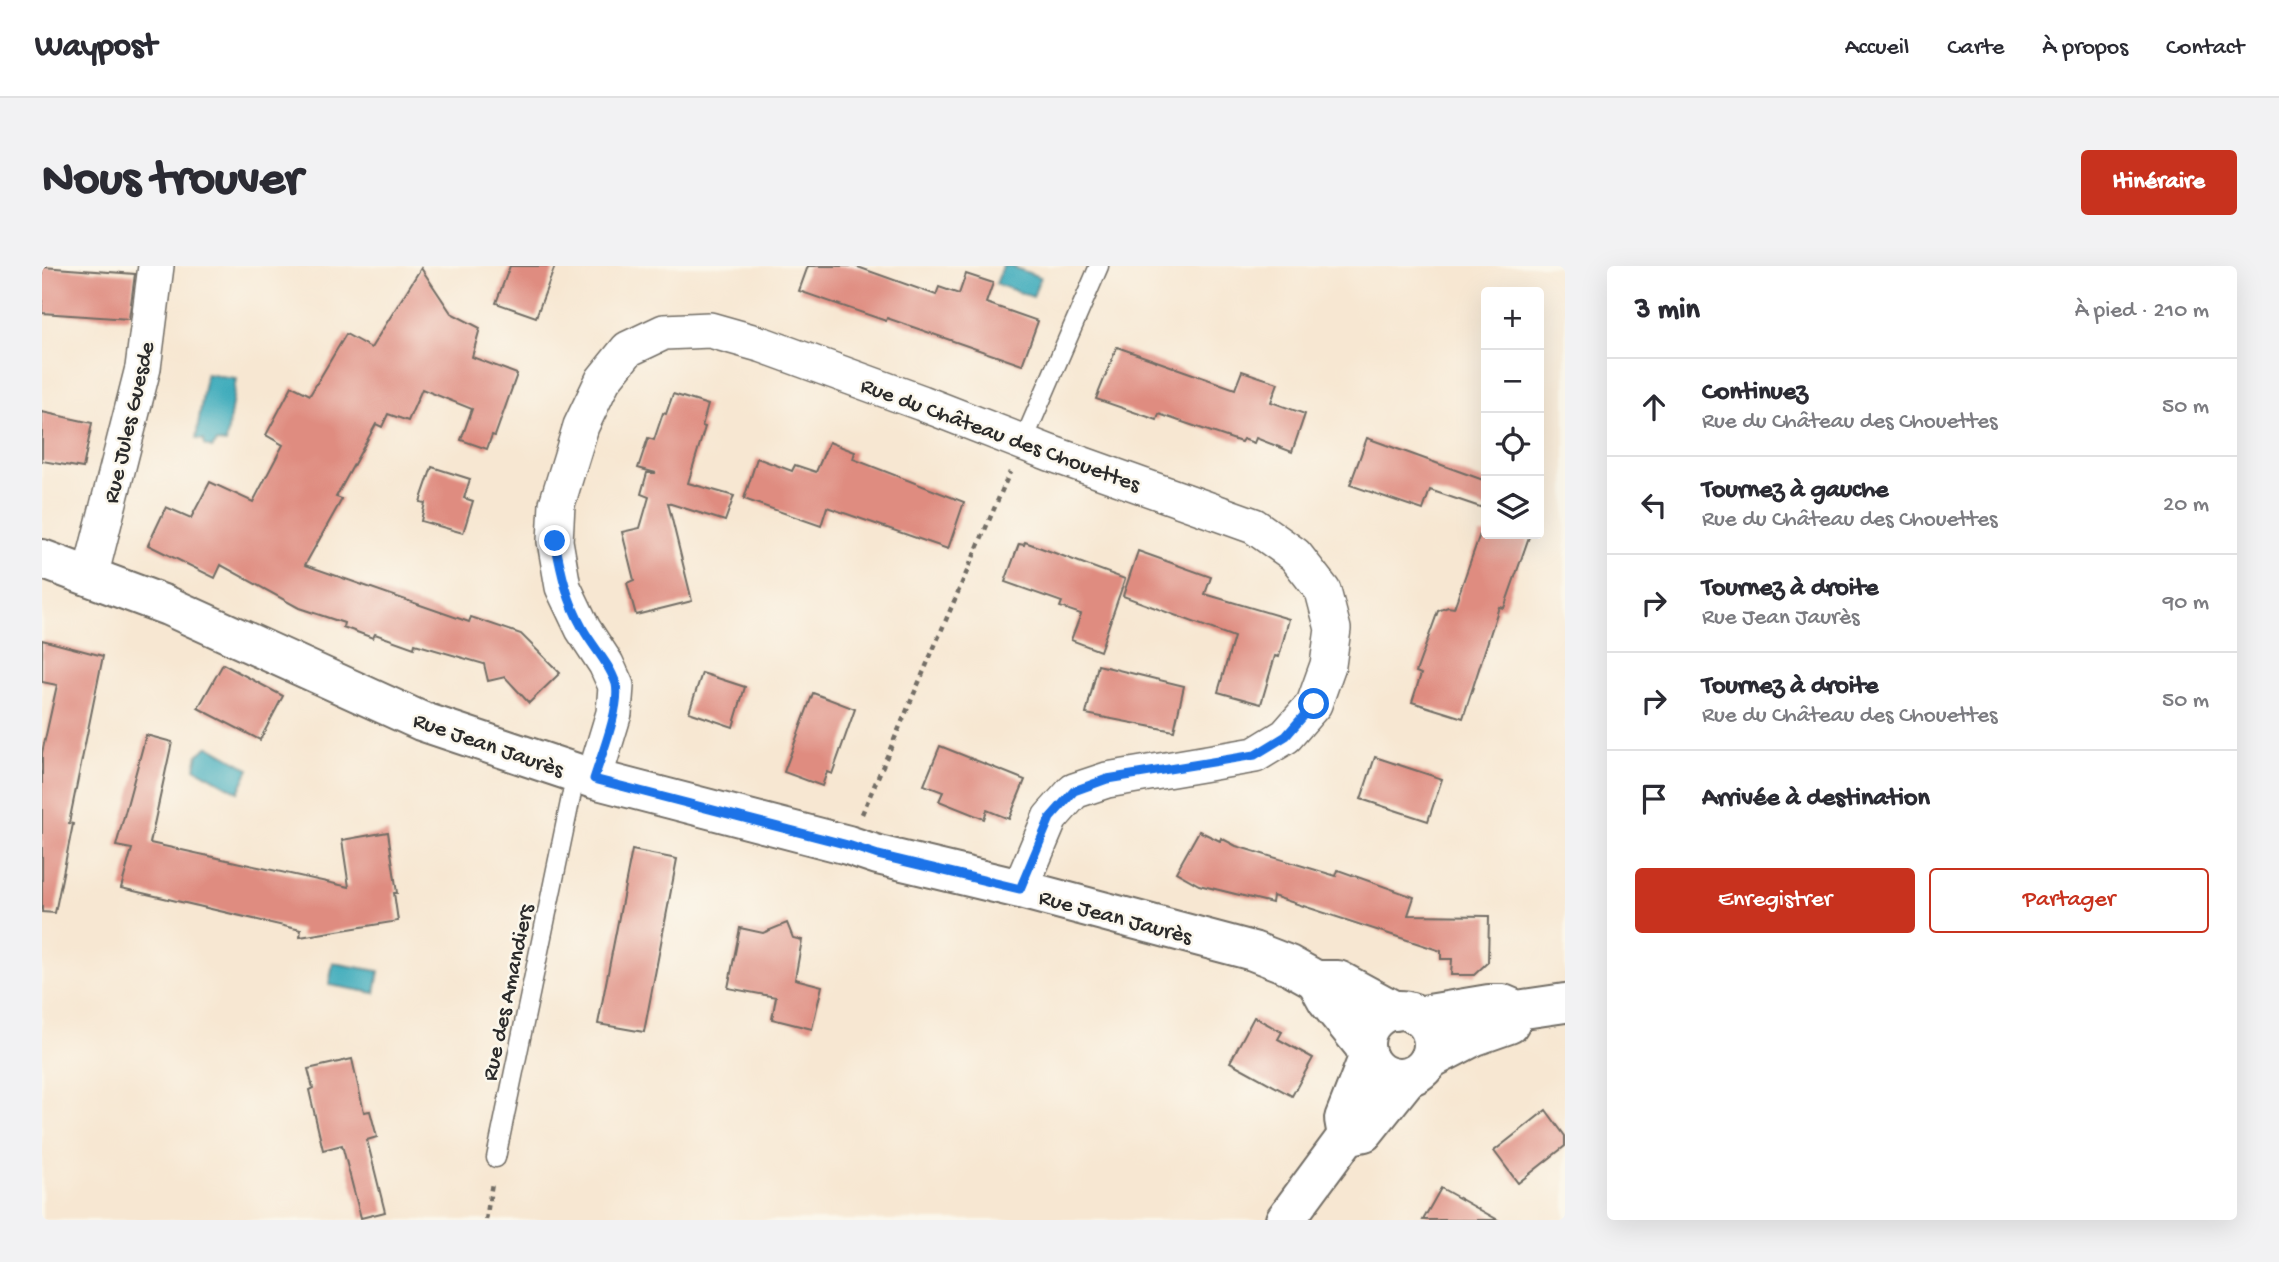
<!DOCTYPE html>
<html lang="fr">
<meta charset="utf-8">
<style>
body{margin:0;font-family:"Gochi Hand",sans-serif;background:#f2f2f3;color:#2b2b33}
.controls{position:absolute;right:21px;top:21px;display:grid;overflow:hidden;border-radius:7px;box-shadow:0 7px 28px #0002}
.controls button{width:63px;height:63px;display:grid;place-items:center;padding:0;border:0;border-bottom:2px solid #e1e1e2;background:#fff;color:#2b2b33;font:35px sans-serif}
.stop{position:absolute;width:21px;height:21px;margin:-16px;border:5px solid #1a73e8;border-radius:50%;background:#fff}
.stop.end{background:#1a73e8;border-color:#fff;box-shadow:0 2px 7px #0008}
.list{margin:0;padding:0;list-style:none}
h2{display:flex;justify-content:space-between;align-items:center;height:91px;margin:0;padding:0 28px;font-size:30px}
h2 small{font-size:23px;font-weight:400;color:#7c7c81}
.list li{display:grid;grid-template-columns:46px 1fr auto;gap:21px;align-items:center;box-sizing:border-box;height:98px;padding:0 28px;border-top:2px solid #e1e1e2}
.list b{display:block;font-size:26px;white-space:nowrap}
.list p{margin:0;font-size:23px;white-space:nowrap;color:#7c7c81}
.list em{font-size:23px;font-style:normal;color:#7c7c81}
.actions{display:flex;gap:14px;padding:21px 28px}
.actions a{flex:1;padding:16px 0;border:2px solid #c8321e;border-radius:7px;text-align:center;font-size:24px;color:#c8321e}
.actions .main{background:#c8321e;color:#fff}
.icon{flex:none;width:38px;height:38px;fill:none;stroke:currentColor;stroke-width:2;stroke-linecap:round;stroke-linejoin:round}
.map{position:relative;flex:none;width:1523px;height:954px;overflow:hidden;border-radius:7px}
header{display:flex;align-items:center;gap:42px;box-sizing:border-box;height:98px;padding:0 35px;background:#fff;border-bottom:2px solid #e1e1e2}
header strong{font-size:33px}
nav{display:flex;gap:38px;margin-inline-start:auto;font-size:24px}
.intro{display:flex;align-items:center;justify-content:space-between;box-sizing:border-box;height:168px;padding:0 42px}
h1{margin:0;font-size:49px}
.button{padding:18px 32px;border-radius:7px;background:#c8321e;color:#fff;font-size:24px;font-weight:700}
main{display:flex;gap:42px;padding:0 42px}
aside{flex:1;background:#fff;border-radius:7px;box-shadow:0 7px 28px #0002}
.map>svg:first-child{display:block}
</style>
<header>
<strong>Waypost</strong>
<nav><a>Accueil</a><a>Carte</a><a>À propos</a><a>Contact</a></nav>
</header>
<div class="intro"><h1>Nous trouver</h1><a class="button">Itinéraire</a></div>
<main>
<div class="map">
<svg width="1523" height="954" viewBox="0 0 1523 954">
<rect width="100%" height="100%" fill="#fbf7ec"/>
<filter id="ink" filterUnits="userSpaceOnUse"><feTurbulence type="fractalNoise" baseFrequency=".0143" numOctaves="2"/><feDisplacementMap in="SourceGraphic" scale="14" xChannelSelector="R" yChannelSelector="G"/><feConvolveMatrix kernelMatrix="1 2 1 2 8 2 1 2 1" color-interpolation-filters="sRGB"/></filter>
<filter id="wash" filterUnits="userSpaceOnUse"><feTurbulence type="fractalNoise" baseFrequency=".00686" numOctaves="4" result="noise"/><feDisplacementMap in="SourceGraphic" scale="28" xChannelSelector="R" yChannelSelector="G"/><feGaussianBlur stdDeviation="1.57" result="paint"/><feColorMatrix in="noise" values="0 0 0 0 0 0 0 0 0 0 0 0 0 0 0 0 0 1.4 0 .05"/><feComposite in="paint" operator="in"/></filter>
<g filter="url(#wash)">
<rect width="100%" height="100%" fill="#f7e7d2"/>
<g fill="#3dabbb" stroke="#346b73" stroke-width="2">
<path d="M 961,0 L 968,0 L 998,11 L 991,31 L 954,18 Z"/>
<path d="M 164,108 L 194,112 L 184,177 L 175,176 L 170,182 L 163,180 L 162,174 L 154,173 Z"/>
<path d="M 167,480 L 207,503 L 196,526 L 153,502 L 156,488 Z"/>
<path d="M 291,697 L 337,705 L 333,727 L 287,719 Z"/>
</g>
<g id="blocks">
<g fill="#df8c80">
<path d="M 468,0 L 513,0 L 494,51 L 454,37 Z"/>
<path d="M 766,0 L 813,0 L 894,29 L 897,21 L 917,28 L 924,8 L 951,17 L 944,37 L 996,55 L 980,99 L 845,52 L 844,55 L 757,25 Z"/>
<path d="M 0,1 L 93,8 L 87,53 L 0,47 Z"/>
<path d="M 379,2 L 409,47 L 438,62 L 430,91 L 475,108 L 453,170 L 450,169 L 445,183 L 419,174 L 430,143 L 380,123 L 366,155 L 346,148 L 340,161 L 334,158 L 294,231 L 300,233 L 263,299 L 427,356 L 429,351 L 479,368 L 518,407 L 487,437 L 463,411 L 446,415 L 442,398 L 373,378 L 372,382 L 333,368 L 331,372 L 301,361 L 302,357 L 257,342 L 179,299 L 173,312 L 106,279 L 124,241 L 149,252 L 168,216 L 211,236 L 241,179 L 224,169 L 250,120 L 268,129 L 304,68 L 329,82 Z"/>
<path d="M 1075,81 L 1193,123 L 1200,105 L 1236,117 L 1229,136 L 1263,148 L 1250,186 L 1214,172 L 1212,177 L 1201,173 L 1199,176 L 1117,148 L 1115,154 L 1054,133 Z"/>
<path d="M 631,128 L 666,139 L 660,160 L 663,161 L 646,217 L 692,230 L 683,255 L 626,237 L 650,335 L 594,349 L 585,317 L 592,314 L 580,266 L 598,262 L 607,231 L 599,228 L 605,207 L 614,207 L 596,202 L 606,172 L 612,174 L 621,147 L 624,148 Z"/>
<path d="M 0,146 L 50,157 L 41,202 L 0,195 Z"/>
<path d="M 1325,172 L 1444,215 L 1444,243 L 1388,224 L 1381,244 L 1308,219 Z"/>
<path d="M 787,176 L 813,186 L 811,193 L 922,236 L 906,283 L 785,241 L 779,260 L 702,233 L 715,192 L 750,205 L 753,199 L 774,206 Z"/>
<path d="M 390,201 L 428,213 L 422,232 L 431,235 L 421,267 L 379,255 L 383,237 L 378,236 Z"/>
<path d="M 1438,268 L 1488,268 L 1462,342 L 1457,341 L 1421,452 L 1370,436 L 1379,408 L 1374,406 L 1396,345 L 1406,341 L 1412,342 Z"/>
<path d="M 983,276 L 1083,313 L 1058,385 L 1029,374 L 1039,348 L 1018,341 L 1020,336 L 963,316 L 977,278 L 982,279 Z"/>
<path d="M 1096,285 L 1169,311 L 1163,328 L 1247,353 L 1237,391 L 1233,390 L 1219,438 L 1176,426 L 1192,371 L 1081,330 Z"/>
<path d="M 0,374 L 61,390 L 27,557 L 31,558 L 13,647 L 0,646 L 0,487 L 15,419 L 0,416 Z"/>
<path d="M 181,398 L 241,430 L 218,474 L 156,442 Z"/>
<path d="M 1056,399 L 1142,420 L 1132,465 L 1044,448 Z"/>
<path d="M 660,407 L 703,421 L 691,461 L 647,446 Z"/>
<path d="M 771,427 L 813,443 L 790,508 L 785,506 L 780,520 L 742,506 Z"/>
<path d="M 104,469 L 130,476 L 108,577 L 307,621 L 300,574 L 346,566 L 355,627 L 352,627 L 356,655 L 258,671 L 259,664 L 79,622 L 90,583 L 74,580 Z"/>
<path d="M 898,480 L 983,514 L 967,553 L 945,544 L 942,553 L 897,535 L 901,526 L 882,519 Z"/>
<path d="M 1333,491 L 1400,513 L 1386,555 L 1319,533 Z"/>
<path d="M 1157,565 L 1178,575 L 1179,572 L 1194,580 L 1294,610 L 1296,604 L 1372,631 L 1366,649 L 1447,650 L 1446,696 L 1432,709 L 1409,709 L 1410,693 L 1399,693 L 1399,685 L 1231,630 L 1230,637 L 1157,619 L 1134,606 Z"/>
<path d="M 590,584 L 635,593 L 602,766 L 556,758 Z"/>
<path d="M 745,657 L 751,672 L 760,674 L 753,713 L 780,720 L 770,763 L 730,753 L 734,731 L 686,722 L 698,662 L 721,667 Z"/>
<path d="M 1212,751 L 1240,766 L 1236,773 L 1271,792 L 1250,830 L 1188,796 Z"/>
<path d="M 310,793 L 322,846 L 328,845 L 335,871 L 325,874 L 343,946 L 319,952 L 300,879 L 281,884 L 267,824 L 271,822 L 266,803 Z"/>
<path d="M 1504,844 L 1523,870 L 1523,880 L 1476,917 L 1452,885 Z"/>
<path d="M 1399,922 L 1456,954 L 1381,954 Z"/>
</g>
</g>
</g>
<g filter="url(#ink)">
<use href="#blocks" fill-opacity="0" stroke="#726d65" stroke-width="2"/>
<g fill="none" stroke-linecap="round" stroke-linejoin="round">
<defs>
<g id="service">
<path d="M 981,176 L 1057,0"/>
<path d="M 454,892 L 534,507"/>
</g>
<g id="minor">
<path d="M 48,311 L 101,102 L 114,0"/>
<path d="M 552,513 L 572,447 L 574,420 L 564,398 L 541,363 L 521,321 L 513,275 L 515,238 L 539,160 L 561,114 L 586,83 L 622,66 L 668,64 L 721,79 L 880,137 L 1008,187 L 1212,260 L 1253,289 L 1281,325 L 1291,363 L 1286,399 L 1272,438 L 1244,470 L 1213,489 L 1065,514 L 1032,525 L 1008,552 L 978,623"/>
</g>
<g id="tertiary">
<path d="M 0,293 L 126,340 L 379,455 L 552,513 L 806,579 L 836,589 L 978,623 L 1211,685 L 1247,699 L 1274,714 L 1296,714 L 1353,745"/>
<path d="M 1274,714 L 1285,734 L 1323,781"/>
<circle cx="1357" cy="778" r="34"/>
<path d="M 1375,750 L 1447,738 L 1461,738 L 1475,744 L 1523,737"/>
<path d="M 1387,794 L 1433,770 L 1467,758 L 1475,744"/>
<path d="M 1305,870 L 1302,853 L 1326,792"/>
<path d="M 1243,954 L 1305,870 L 1322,866 L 1366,811"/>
</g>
</defs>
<use href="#service" stroke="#726d65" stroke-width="21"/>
<use href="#minor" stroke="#726d65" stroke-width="38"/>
<use href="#tertiary" stroke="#726d65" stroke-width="42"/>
<g stroke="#726d65" stroke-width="4.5" stroke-dasharray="5 5" stroke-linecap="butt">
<path d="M 820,548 L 968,206"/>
<path d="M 444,954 L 450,917"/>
</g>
<use href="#service" stroke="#fff" stroke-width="18"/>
<use href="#minor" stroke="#fff" stroke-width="35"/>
<use href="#tertiary" stroke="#fff" stroke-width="38"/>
</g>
</g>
<g fill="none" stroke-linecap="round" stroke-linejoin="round" filter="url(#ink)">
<path stroke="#1a73e8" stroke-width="9" d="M 513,275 C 519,306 525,335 541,363 C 551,381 568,398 574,418 C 579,441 559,490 552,513 L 806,579 L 836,589 L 978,623 L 1008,552 L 1032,525 L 1065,513 L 1213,489 L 1244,470 L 1272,438"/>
</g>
<g text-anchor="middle" stroke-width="5" stroke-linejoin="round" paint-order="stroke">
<g font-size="23" fill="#2b2b2b" stroke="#fbf7ec">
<text transform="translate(85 156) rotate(-77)" y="8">Rue Jules Guesde</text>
<text transform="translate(959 167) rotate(20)" y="8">Rue du Château des Chouettes</text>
<text transform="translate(447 477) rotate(19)" y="8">Rue Jean Jaurès</text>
<text transform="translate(1074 649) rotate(15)" y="8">Rue Jean Jaurès</text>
<text transform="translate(464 726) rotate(-78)" y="8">Rue des Amandiers</text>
</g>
</g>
</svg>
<div class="controls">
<button>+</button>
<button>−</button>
<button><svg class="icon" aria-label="locate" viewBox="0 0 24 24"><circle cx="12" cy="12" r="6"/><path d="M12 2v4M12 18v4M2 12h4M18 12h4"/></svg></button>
<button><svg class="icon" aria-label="layers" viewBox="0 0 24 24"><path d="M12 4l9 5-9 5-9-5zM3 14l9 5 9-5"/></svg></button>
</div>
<div class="stop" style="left:1272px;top:438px"></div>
<div class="stop end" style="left:513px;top:275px"></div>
</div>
<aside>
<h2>3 min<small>À pied · 210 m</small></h2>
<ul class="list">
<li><svg class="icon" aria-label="ahead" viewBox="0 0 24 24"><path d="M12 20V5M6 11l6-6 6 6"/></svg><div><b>Continuez</b><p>Rue du Château des Chouettes</p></div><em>50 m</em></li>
<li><svg class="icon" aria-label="left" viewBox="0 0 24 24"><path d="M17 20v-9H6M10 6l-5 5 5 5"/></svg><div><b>Tournez à gauche</b><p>Rue du Château des Chouettes</p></div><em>20 m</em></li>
<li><svg class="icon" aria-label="right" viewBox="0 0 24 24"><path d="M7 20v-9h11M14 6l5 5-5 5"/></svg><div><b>Tournez à droite</b><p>Rue Jean Jaurès</p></div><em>90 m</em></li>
<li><svg class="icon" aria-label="right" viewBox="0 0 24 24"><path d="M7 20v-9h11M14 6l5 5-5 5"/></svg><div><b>Tournez à droite</b><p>Rue du Château des Chouettes</p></div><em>50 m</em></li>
<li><svg class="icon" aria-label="arrive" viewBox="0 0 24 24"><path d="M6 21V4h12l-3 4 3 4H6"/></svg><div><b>Arrivée à destination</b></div></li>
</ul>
<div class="actions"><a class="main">Enregistrer</a><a>Partager</a></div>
</aside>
</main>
